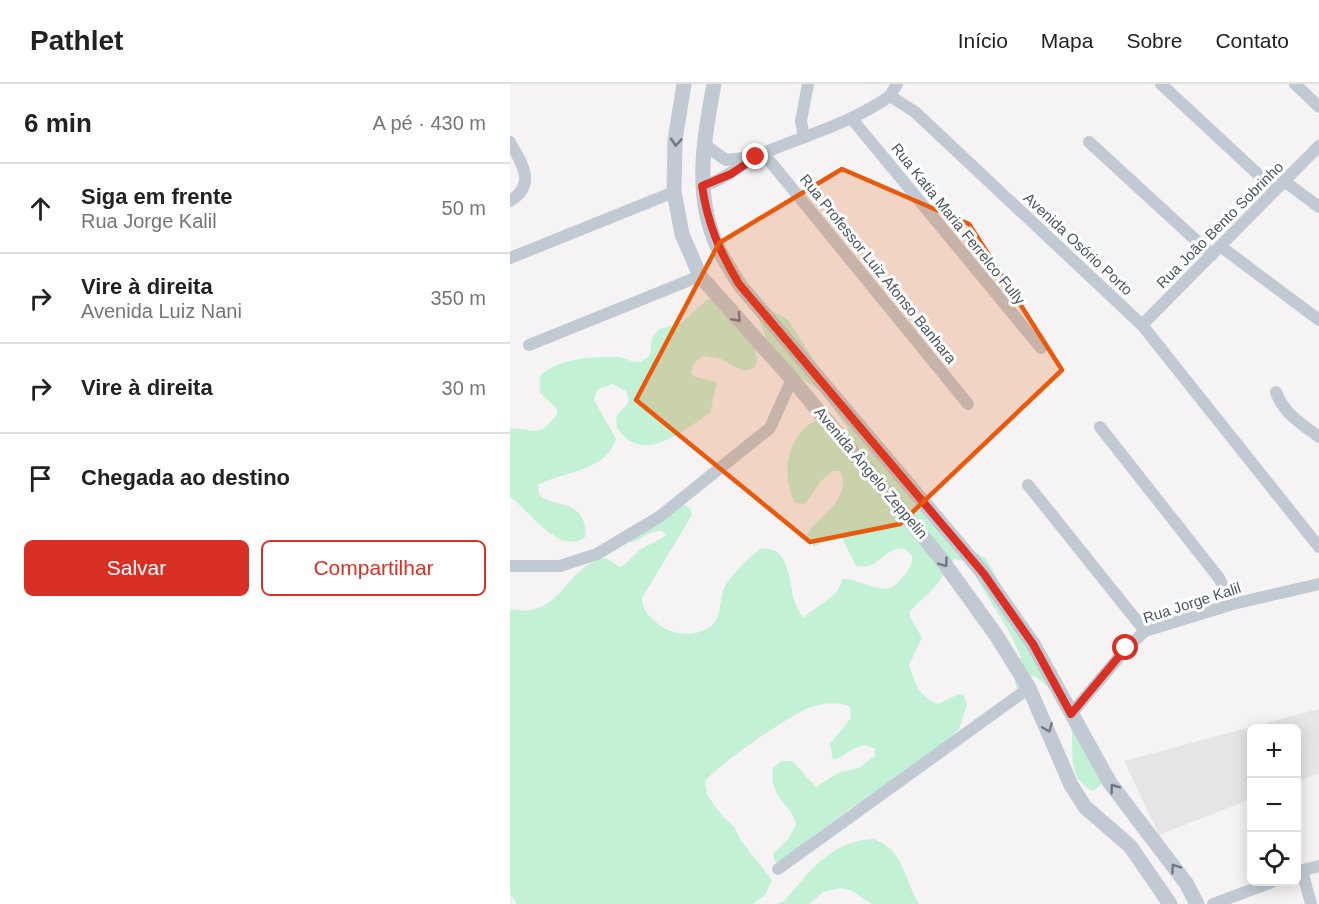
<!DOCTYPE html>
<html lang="pt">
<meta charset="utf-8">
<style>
body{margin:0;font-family:Helvetica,sans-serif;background:#f2f2f2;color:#222}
.controls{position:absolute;right:18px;bottom:18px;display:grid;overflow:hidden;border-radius:9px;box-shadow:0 3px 15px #0003}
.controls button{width:54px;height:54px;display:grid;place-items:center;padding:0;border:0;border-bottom:2px solid #e0e0e0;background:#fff;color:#222;font:30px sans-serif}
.stop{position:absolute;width:18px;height:18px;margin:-14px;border:4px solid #d93025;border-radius:50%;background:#fff}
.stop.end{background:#d93025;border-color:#fff;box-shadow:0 2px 6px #0008}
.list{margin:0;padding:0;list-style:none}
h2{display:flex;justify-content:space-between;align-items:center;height:78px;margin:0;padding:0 24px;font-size:26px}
h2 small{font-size:20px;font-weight:400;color:#767676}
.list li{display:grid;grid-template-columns:39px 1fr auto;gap:18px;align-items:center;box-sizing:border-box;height:90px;padding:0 24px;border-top:2px solid #e0e0e0}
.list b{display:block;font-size:22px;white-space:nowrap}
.list p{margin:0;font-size:20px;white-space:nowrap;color:#767676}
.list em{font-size:20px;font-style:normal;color:#767676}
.actions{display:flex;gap:12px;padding:18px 24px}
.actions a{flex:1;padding:14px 0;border:2px solid #d93025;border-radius:9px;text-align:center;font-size:21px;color:#d93025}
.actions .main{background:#d93025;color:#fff}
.icon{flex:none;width:33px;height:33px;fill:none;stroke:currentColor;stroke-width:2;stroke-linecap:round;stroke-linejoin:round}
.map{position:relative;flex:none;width:809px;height:820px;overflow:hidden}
header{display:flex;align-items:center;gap:36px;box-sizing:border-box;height:84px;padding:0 30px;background:#fff;border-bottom:2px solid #e0e0e0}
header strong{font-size:28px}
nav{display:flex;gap:33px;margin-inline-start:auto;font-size:21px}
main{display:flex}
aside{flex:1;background:#fff}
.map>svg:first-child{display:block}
</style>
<header>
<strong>Pathlet</strong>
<nav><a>Início</a><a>Mapa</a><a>Sobre</a><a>Contato</a></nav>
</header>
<main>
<aside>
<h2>6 min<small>A pé · 430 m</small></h2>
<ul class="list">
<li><svg class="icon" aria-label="ahead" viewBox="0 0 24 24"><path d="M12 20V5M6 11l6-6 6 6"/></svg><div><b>Siga em frente</b><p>Rua Jorge Kalil</p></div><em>50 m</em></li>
<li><svg class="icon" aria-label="right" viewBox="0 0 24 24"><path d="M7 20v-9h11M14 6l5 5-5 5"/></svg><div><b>Vire à direita</b><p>Avenida Luiz Nani</p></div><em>350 m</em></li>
<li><svg class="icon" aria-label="right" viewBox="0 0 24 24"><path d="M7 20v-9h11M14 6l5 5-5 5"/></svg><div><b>Vire à direita</b></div><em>30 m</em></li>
<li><svg class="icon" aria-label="arrive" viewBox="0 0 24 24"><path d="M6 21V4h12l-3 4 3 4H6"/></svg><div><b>Chegada ao destino</b></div></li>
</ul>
<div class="actions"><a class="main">Salvar</a><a>Compartilhar</a></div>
</aside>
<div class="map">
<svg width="809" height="820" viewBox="0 0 809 820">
<rect width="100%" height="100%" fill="#f5f3f3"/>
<path fill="#e6e4e5" d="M 809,625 L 809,689 L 787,698 L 786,644 L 742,644 L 741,715 L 649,751 L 614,677 Z"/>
<g fill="#c3f1d5">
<path d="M 198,215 L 203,216 L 244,258 L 247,279 L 244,284 L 234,287 L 209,274 L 193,272 C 185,277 183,280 181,289 L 185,293 L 207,298 L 200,329 C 173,346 133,383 107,344 L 106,333 L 119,318 L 117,308 L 103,300 L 87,306 L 84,316 L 106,355 C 96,388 53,387 28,401 L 29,411 C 46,425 75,414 76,452 C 51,474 20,427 0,413 L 0,345 C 23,343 28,357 47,330 L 47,325 L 30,309 L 30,292 C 49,274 81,273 106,273 C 122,273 124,286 140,271 L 142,255 L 149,245 L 170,240 Z"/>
<path d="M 261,226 L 278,236 L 311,287 L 365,349 L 458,464 L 476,475 L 481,483 L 595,697 L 583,707 C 555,694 565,667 561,641 C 559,623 538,599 522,591 L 512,606 L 507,605 L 503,590 L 511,573 L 501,551 L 462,487 L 454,477 L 444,475 L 425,503 L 400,527 L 400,533 L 412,554 L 399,581 C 405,600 409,612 428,620 L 449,610 L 454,611 L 457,621 L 449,645 L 389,705 L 345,721 L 308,749 L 294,770 L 270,781 L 264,776 L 263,770 L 279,754 L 286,740 C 282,720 258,715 263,684 L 272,677 L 282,677 L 306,703 L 328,689 L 349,684 L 365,672 L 365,665 C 348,654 338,673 323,676 L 320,660 L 341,634 L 340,623 C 326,616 308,620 294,626 C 272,637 208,680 195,698 L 197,711 L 213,733 L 224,743 L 232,758 L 262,796 L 255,811 L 243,820 L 7,820 L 0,810 L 0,525 C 54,536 52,482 96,474 L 110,483 C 118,479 123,472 130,466 C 138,460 148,458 156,451 L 152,447 C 136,446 131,459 118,458 L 150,432 L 175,421 L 181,425 L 182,431 L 132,514 C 132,527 139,532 148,540 C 162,552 192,554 204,539 C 211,530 210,517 213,507 C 219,492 237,475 250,465 C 279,460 279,497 284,516 C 286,522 290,528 293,534 L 326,509 L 333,495 C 355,495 375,518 393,493 C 399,486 403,481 402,472 C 389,453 373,475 361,481 C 356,483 351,482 346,482 L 332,454 L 321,453 L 304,463 L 297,452 L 299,447 C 313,428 342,415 330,387 L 323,387 L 312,396 L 295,420 L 285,419 C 270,391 277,348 309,335 L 335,351 L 338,344 L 310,307 L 290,293 L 258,259 L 248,233 Z"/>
<path d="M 363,755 C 394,765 394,796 409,820 L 362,820 L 342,807 L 331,804 L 313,808 L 299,820 L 266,820 L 274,817 C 301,787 320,757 363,755 Z"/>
</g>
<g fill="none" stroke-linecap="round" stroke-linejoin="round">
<g stroke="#c1cad2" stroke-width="12">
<path d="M 651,0 L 765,106"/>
<path d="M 785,0 L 809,23"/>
<path d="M 380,12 L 387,0"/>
<path d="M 342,35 L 531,264"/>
<path d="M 294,53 L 291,37 L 298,0"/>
<path d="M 0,58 C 12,80 27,100 0,117"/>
<path d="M 579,58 L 702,171"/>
<path d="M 195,61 L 216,76 L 242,73"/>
<path d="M 254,70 L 458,320"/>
<path d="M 774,97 L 809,123"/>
<path d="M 192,102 C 215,96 229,81 249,71 C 293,52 340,40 380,12 L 405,28 L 632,241 L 809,463"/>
<path d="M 710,162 L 809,236"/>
<path d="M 0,174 L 164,108"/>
<path d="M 632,241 L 809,62"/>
<path d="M 19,261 L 190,192"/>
<path d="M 766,308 C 773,329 792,340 809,353"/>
<path d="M 590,343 L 709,494 L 723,520"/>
<path d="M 518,401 L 635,547"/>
<path d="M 0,482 L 50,482 L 87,470 L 149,433 L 260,344 L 282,295"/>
<path d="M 561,630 L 616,565 L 635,547 L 723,520 L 809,500"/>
<path d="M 268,785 L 519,604"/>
<path d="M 792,786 L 801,820"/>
<path d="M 786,788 L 809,782"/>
<path d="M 703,820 L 762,798"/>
</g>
<g stroke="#c1cad2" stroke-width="15">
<path d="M 174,0 L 165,56 L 164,108 L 172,150 L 190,192 L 282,295 L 429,472 L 486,551 L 519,604 L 561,701 L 575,723 L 620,762 L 660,820"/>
<path d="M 204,0 C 194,53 183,112 208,164 C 214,176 222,188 229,200 L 474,490 L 523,560 L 600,699 L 676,799 L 687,820"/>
</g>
</g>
<defs><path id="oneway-chevron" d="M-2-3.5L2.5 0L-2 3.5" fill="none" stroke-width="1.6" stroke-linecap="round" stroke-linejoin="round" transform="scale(1.5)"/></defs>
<g stroke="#6e7983">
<use href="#oneway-chevron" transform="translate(166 58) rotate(94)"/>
<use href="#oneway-chevron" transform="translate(227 234) rotate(48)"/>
<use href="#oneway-chevron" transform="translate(434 479) rotate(54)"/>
<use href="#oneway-chevron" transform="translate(538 644) rotate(67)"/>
<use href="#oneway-chevron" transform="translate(604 704) rotate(-127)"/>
<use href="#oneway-chevron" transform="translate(665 784) rotate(-126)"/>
</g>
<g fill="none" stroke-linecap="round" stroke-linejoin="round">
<path stroke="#d93025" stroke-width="8" d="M 246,73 L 221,90 L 192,102 C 198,141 209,166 229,200 L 474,490 L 523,560 L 561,630 L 616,564"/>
</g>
<path fill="#e8590c" fill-opacity="0.2" stroke="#e8590c" stroke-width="4.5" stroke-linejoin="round" d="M 332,85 L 459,140 L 552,286 L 390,440 L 300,458 L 126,316 L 209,159 Z"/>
<g text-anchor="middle" stroke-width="6" stroke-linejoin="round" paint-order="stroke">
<g font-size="15" fill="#4a5661" stroke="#fff">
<text transform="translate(448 140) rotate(51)" y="5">Rua Katia Maria Ferrelco Fully</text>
<text transform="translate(710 141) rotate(-45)" y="5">Rua João Bento Sobrinho</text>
<text transform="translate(568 160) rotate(43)" y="5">Avenida Osório Porto</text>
<text transform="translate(368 185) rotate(51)" y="5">Rua Professor Luiz Afonso Banhara</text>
<text transform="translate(361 389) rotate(50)" y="5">Avenida Ângelo Zeppelin</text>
<text transform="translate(682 519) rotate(-18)" y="5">Rua Jorge Kalil</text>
</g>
</g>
</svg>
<div class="controls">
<button>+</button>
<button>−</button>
<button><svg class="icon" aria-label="locate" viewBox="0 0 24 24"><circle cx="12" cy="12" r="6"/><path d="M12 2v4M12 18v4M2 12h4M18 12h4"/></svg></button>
</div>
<div class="stop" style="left:616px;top:564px"></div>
<div class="stop end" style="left:246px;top:73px"></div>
</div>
</main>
